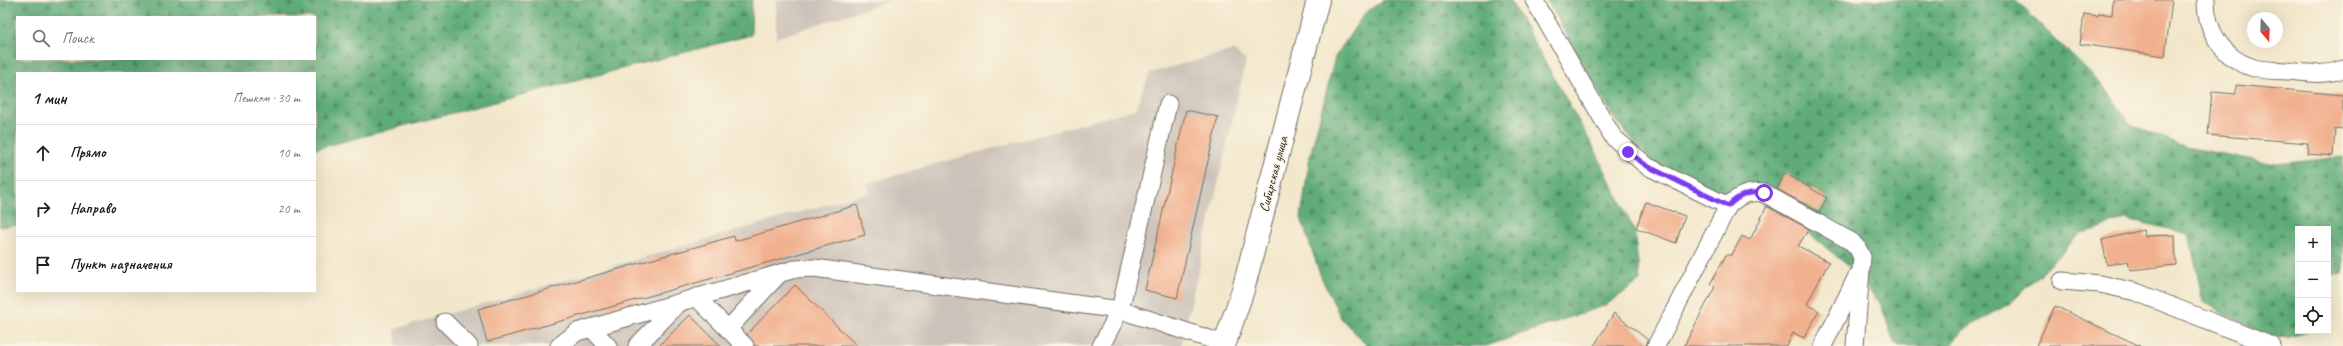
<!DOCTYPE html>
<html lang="ru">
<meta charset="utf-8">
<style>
body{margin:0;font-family:Caveat,sans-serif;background:#f6f6f6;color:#202124}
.controls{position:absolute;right:12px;bottom:12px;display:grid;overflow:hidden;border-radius:0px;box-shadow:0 4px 16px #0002}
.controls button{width:36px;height:36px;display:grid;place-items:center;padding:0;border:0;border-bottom:1px solid #e0e0e0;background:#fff;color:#202124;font:20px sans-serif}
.compass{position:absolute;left:2247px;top:12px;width:36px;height:36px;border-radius:50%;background:#fff;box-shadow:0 4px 16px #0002;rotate:161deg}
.stop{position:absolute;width:12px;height:12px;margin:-9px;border:3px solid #7c3aed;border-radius:50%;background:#fff}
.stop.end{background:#7c3aed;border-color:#fff;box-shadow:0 1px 4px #0008}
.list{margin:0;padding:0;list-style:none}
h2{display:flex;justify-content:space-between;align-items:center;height:52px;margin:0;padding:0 16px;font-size:17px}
h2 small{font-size:13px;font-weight:400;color:#757577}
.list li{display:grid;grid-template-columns:26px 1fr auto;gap:12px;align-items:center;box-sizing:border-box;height:56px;padding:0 16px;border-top:1px solid #e0e0e0}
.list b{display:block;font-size:15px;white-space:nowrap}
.list em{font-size:13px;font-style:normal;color:#757577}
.icon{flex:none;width:22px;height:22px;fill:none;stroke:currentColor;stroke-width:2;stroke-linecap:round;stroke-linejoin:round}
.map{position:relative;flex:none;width:2343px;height:346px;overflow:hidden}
.search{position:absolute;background:#fff;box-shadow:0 4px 16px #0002;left:16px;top:16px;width:300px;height:44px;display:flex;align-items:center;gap:10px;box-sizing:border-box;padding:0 14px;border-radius:0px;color:#757577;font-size:15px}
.panel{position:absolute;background:#fff;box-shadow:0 4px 16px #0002;left:16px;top:72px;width:300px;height:220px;border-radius:0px}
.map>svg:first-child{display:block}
</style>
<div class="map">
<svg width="2343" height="346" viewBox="0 0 2343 346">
<defs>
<pattern id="forest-firs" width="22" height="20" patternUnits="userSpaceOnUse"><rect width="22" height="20" fill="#5eac78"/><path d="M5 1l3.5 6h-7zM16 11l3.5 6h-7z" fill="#4e8c63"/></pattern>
</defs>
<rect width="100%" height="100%" fill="#fcf5e5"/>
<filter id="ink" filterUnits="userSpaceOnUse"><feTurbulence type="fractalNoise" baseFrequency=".025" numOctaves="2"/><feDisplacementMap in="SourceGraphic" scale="8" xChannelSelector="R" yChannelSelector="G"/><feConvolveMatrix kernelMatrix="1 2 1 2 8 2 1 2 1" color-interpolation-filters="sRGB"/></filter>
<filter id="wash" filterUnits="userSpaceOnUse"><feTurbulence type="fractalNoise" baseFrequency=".012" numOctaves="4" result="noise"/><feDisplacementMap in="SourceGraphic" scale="16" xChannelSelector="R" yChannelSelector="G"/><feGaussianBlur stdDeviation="0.9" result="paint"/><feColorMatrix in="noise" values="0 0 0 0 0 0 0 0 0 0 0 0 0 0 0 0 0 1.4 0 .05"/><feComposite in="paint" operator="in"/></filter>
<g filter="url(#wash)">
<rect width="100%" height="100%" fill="#f2e7cb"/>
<g fill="#ccc2b9">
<path d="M 776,0 L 892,0 L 776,38 Z"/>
<path d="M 1233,50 L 1246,61 L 1181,346 L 396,346 L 395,329 L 870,192 L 867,183 L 1135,109 L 1150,73 Z"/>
</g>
<g fill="url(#forest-firs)" stroke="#446c52" fill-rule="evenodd">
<path d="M 0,0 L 752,0 L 751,35 L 315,149 L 315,73 L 17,73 L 17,225 L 0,227 ZM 17,17 L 315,17 L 315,59 L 17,59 Z"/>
<path d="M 1383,0 L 1510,0 L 1594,148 L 1634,229 L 1640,281 L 1606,305 L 1486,346 L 1367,346 L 1341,318 L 1321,277 L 1301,218 L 1310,156 L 1335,57 L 1364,14 Z"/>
<path d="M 1547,0 L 2015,0 L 2107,90 L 2130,124 L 2186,147 L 2275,164 L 2343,157 L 2343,273 L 2328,275 L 2328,229 L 2298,229 L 2298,331 L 2309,331 L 2288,338 L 2263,335 L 2203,302 L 2189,234 L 2127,219 L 2080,234 L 2012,302 L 1962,331 L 1950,346 L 1899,346 L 1894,343 L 1881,305 L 1851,268 L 1800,226 L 1755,199 L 1703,188 L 1653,163 L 1613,117 Z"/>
</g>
<g id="blocks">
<g fill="#f1b08e">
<path d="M 2113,0 L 2172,0 L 2165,56 L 2080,44 L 2084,14 L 2098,16 L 2099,13 L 2112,15 Z"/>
<path d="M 2236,85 L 2343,95 L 2343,129 L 2335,128 L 2333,156 L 2307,154 L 2308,143 L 2208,135 L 2212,92 L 2236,94 Z"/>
<path d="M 1186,110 L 1218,117 L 1177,298 L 1145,290 Z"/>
<path d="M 1785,173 L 1827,198 L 1819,212 L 1777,189 Z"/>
<path d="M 1646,202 L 1685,216 L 1676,243 L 1636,228 Z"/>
<path d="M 857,205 L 865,235 L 487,342 L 478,309 L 734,236 L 735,241 Z"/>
<path d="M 1767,206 L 1809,229 L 1798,246 L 1829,262 L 1807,304 L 1819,311 L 1804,338 L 1793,333 L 1787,346 L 1684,346 L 1715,287 L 1710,284 L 1726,255 L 1732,255 L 1742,236 L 1750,240 Z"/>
<path d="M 2143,230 L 2145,236 L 2175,235 L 2176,265 L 2130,270 L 2128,261 L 2107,265 L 2102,240 Z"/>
<path d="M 795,285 L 857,346 L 755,346 L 747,334 Z"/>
<path d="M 2055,306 L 2140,346 L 2036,346 Z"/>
<path d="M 1614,313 L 1648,340 L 1646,346 L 1594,346 Z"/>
<path d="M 690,315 L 721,346 L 659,346 Z"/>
</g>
</g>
</g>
<g filter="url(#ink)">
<use href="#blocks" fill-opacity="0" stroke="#716d63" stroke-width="1"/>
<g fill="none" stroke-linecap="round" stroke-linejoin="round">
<defs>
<g id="lane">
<path d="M 1534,0 L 1613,137 L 1647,166 L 1728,206 L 1656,346"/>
<path d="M 2206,0 C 2206,31 2223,59 2254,68 C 2264,71 2277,70 2288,71 C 2307,73 2325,76 2343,69"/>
<path d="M 1728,206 C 1739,195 1749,191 1764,193 L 1852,242 L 1858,249 L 1862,257 L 1855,346"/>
<path d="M 2062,281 L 2100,284 L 2136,292 L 2272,346"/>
<path d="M 696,297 L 745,346"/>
<path d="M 445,322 L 469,346"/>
<path d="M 591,328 L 608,346"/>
<path d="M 728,329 L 780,273"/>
<path d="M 559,346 L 577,332 L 795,269 L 814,268 L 1120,310 L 1225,344"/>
<path d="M 637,346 L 679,303"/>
<path d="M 1101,346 L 1120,310 L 1168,104"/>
<path d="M 1823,346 L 1857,276"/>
</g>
<path id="street" d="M 1224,346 L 1243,290 L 1318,0"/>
</defs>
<use href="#lane" stroke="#716d63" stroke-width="19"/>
<use href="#street" stroke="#716d63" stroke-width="24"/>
<use href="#lane" stroke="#fff" stroke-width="17"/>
<use href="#street" stroke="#fff" stroke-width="22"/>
</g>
</g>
<g fill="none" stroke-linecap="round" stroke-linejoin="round" filter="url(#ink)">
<path stroke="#7c3aed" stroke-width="5" d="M 1628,152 L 1647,166 L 1728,206 C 1739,195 1749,191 1764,193"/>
</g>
<g text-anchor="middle" stroke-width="3" stroke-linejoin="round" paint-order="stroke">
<g font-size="14" fill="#2b2b2b" stroke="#fcf5e5">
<text transform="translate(1273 174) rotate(-75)" y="5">Сибирская улица</text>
</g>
</g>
</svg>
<div class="controls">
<button>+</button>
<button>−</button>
<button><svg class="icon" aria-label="locate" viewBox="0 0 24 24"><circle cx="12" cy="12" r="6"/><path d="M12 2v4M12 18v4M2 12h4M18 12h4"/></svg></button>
</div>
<svg class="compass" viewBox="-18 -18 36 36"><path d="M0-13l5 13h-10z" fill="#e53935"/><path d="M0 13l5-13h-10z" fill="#757577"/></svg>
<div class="stop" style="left:1764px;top:193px"></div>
<div class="stop end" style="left:1628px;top:152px"></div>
<div class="search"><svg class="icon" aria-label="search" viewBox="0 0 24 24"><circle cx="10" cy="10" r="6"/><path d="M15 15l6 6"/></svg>Поиск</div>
<section class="panel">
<h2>1 мин<small>Пешком · 30 m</small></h2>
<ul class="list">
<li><svg class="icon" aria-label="ahead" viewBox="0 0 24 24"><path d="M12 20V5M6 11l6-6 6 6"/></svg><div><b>Прямо</b></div><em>10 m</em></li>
<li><svg class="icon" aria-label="right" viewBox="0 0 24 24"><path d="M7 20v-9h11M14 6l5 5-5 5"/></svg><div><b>Направо</b></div><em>20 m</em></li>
<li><svg class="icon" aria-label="arrive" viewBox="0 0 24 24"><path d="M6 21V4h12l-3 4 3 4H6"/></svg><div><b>Пункт назначения</b></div></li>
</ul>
</section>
</div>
